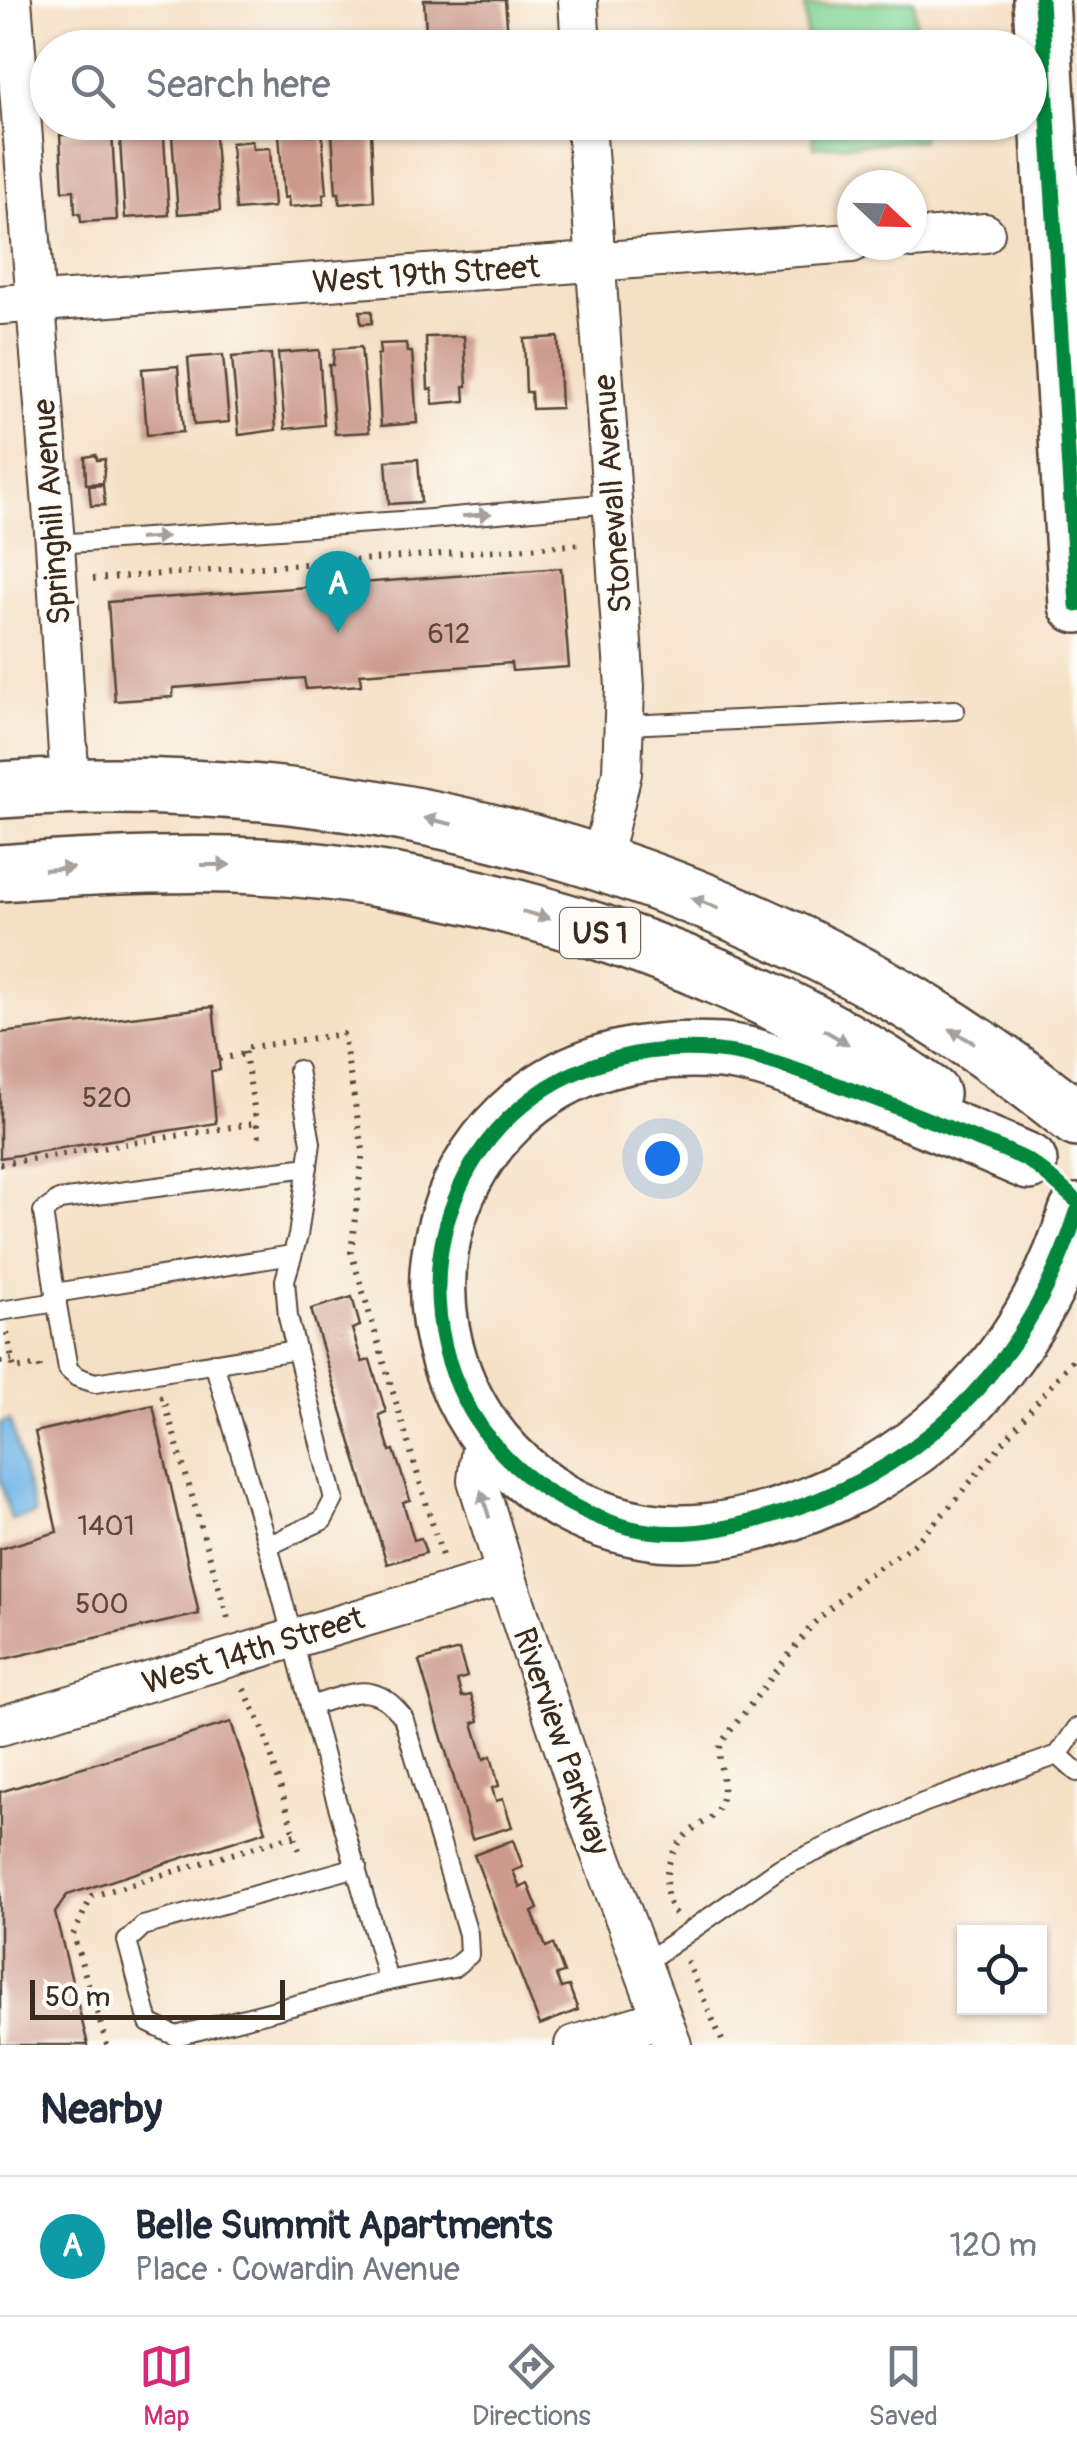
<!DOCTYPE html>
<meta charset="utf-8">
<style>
body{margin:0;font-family:Pangolin,sans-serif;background:#f6f6f7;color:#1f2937}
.controls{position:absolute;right:30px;bottom:30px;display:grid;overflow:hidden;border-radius:0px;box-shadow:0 2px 8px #0004}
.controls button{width:90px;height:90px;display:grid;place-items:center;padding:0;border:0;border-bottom:2px solid #e0e1e3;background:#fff;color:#1f2937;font:50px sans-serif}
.compass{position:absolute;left:837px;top:170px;width:90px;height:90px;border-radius:50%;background:#fff;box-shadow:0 2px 8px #0004;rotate:112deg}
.scale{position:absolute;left:30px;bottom:25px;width:255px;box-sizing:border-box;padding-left:10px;border:5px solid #3b2a1e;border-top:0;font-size:28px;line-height:35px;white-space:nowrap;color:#3b2a1e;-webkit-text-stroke:8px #fdfcf7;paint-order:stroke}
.you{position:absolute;left:662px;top:1158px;width:35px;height:35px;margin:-25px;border:8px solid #fff;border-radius:50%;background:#1a73e8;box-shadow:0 0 0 15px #1a73e833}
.badge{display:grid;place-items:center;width:65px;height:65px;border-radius:50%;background:#db2777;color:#fff;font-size:32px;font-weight:700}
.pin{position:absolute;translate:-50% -82px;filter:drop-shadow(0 2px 5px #0008)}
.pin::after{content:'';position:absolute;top:52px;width:35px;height:30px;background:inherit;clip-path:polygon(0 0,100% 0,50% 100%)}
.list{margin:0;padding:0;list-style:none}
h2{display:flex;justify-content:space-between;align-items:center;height:130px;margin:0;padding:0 40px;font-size:42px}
h2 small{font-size:32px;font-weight:400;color:#747a83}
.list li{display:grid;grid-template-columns:65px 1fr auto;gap:30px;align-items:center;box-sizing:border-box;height:140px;padding:0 40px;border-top:2px solid #e0e1e3}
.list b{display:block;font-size:38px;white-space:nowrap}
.list p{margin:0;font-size:32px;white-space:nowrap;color:#747a83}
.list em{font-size:32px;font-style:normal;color:#747a83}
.icon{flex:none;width:55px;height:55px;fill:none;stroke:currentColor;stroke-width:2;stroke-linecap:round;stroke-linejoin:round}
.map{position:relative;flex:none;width:1077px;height:2045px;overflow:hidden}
.search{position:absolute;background:#fff;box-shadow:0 2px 8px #0004;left:30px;right:30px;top:30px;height:110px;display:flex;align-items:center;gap:25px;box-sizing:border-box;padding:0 35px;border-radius:55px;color:#747a83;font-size:38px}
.sheet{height:270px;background:#fff}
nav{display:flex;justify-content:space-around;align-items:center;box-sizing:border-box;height:140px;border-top:2px solid #e0e1e3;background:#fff;font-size:28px;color:#747a83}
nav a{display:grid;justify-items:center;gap:5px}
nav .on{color:#db2777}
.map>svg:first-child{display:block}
</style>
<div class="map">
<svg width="1077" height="2045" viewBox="0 0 1077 2045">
<rect width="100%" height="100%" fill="#fdfcf7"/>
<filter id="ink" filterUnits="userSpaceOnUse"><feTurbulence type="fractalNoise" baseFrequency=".01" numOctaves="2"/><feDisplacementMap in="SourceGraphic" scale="20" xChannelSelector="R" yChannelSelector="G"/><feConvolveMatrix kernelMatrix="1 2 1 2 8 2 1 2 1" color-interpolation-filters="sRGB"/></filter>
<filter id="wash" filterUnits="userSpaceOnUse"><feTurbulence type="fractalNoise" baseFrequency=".0048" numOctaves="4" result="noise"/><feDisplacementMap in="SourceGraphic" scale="40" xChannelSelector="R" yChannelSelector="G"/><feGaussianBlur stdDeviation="2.25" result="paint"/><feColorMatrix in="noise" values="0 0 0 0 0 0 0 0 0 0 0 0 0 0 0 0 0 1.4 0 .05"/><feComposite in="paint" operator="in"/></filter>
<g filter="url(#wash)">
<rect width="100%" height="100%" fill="#f5e0c5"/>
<g fill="#83d596" stroke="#5f805a" stroke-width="2.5">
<path d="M 914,0 L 917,47 L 807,47 L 805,7 Z"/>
<path d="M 813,123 L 921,123 L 922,140 L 814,147 Z"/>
</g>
<path fill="#6fb6e6" stroke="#557082" stroke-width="2.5" d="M 10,1420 L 35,1514 L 11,1520 L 0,1479 L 0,1423 Z"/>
<g id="blocks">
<g fill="#cc998c">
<path d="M 424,0 L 505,0 L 509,48 L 427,48 Z"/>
<path d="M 141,122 L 163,122 L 169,215 L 125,218 L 119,125 Z"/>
<path d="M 178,122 L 214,122 L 220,211 L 178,214 L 171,123 Z"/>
<path d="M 367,123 L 368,131 L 371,131 L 374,201 L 340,204 L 339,193 L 336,193 L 332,133 L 336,132 L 336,125 Z"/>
<path d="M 311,129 L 311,135 L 322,135 L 327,193 L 323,194 L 324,204 L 289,207 L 288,197 L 284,198 L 279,135 L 292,134 L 292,130 Z"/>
<path d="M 112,132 L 117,220 L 81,222 L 80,213 L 75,214 L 74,190 L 63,191 L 60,135 Z"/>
<path d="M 252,141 L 253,149 L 270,148 L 274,207 L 236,210 L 231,143 Z"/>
<path d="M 360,311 L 372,311 L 372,323 L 361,324 Z"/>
<path d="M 464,336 L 467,386 L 464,386 L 465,401 L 433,404 L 432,389 L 428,389 L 426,337 Z"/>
<path d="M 558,337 L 561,408 L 532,409 L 531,392 L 526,392 L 524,339 Z"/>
<path d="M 406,343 L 407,352 L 412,352 L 417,423 L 381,426 L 377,355 L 380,354 L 379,344 Z"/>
<path d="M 361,347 L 369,432 L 335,434 L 329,365 L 333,365 L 334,349 Z"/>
<path d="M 319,350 L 324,425 L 285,429 L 278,353 Z"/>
<path d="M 271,354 L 276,430 L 239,435 L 232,357 Z"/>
<path d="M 223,355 L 229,422 L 194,425 L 188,358 Z"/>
<path d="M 178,366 L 183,432 L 147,435 L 142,369 Z"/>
<path d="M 96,455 L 97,460 L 105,459 L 103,483 L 86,484 L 85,457 Z"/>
<path d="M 418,459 L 421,502 L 389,504 L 386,461 Z"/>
<path d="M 103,485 L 105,505 L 91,506 L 89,486 Z"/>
<path d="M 561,568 L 569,667 L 512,671 L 511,663 L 360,674 L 361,685 L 306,689 L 304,678 L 173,688 L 173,697 L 115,701 L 108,602 Z"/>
<path d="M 213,1007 L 220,1070 L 211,1071 L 216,1123 L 0,1158 L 0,1033 Z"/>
<path d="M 352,1297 L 360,1326 L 352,1329 L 362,1362 L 370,1360 L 386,1412 L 379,1415 L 390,1451 L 394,1450 L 410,1500 L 403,1502 L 414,1540 L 421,1538 L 426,1553 L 387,1564 L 311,1309 Z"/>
<path d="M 153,1405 L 199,1614 L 0,1660 L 0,1549 L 57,1532 L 35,1432 Z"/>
<path d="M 459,1650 L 467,1677 L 457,1680 L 462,1697 L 471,1695 L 479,1721 L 473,1723 L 484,1759 L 491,1756 L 499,1786 L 492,1788 L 496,1801 L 503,1799 L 512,1827 L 472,1839 L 419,1661 Z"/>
<path d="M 231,1722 L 266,1831 L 67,1895 L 55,1913 L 88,2045 L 0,2045 L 0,1792 Z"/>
<path d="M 513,1840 L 523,1867 L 513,1871 L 520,1888 L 528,1884 L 538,1909 L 532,1912 L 546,1947 L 553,1944 L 564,1973 L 556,1975 L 561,1988 L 569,1986 L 578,2010 L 540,2025 L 474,1855 Z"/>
</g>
</g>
</g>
<g filter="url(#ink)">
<use href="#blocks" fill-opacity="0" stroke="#574537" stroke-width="2.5"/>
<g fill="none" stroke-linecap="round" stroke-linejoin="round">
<defs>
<g id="service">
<path d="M 55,544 L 431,519 L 612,503"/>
<path d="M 626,725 L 955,710"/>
<path d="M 298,1070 L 311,1143 L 298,1236 L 285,1280 L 288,1317 L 334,1499 L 323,1520 L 268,1546 C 284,1600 296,1655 311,1709 C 335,1800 363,1890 388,1981 L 176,2036 L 149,2023 L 127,1941 L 143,1926 L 357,1867"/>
<path d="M 292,1255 L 55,1293 L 43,1212 L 59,1200 L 308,1167"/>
<path d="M 55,1293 L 68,1369 L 77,1377 L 95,1383 L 296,1350"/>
<path d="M 0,1311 L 57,1302"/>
<path d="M 214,1363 L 268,1546"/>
<path d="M 310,1706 C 351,1694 373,1678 403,1717 L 468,1934 L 469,1955 L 453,1968 L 388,1981"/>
<path d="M 1058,1755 L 1077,1772"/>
<path d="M 640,1966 L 780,1868 L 923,1803 L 1058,1755 L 1077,1728"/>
</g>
<g id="minor">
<path d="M 12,0 L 55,544 L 70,785"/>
<path d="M 578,0 L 581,48"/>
<path d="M 586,122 L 625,687 L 622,773 L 600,864"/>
<path d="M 912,239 L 985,233"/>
<path d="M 0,305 L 852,243"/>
<path d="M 483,1432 L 477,1480 L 506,1575 L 589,1823 L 672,2045"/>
<path d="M 0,1726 L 506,1575"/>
<path d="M 574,2045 L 660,2019"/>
</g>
<g id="primary">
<path d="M 1041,0 L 1077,605"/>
<path d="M 0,790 C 380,762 779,878 1077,1119"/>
<path d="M 0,873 C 78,867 156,863 234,865 C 468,873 740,959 931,1094"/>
<path d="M 1029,1162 C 962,1133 895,1106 826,1081 C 792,1069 757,1054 721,1051 C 643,1046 569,1060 511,1116 C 367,1256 448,1496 643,1530 C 705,1541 775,1521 831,1496 C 954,1440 1037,1340 1077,1212"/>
</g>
</defs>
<use href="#service" stroke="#574537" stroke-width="22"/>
<use href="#minor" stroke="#574537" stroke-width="42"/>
<use href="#primary" stroke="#574537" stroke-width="60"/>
<g stroke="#574537" stroke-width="6" stroke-dasharray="2.5 8" stroke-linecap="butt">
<path d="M 93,579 L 584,544"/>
<path d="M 219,1059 L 245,1054"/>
<path d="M 259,1137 L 244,1048 L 343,1034 L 363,1150 L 351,1252 L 442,1556"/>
<path d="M 0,1164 L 257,1123"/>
<path d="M 7,1333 L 14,1369 L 39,1365 L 41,1370"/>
<path d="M 0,1362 L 12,1360"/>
<path d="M 160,1398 L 163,1397 L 229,1622"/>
<path d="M 244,1689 L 264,1731 L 301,1857"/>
<path d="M 675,1914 C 659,1892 666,1853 686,1835 C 698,1823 713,1822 720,1804 C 728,1783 716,1764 721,1743 L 812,1625 L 862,1579 L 913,1545 L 946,1511 L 1077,1354"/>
<path d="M 687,1961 L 724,2045"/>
<path d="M 107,2045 L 73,1935 L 92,1896 L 295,1835"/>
</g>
<use href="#service" stroke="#fff" stroke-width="18"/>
<use href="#minor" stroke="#fff" stroke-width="38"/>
<use href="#primary" stroke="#fff" stroke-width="55"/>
<defs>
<g id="cycleway">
<path d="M 1041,0 L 1077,605"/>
<path d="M 1077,1201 C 1062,1189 1047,1173 1030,1162 C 1014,1152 992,1146 974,1138 C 928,1119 882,1101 836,1084 C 806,1074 775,1061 744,1055 C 673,1041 595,1053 536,1095 C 396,1197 408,1412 559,1498 C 587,1514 616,1527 648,1531 C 698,1537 746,1525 793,1509 C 935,1462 1032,1353 1077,1212"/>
</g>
</defs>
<use href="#cycleway" stroke="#fdfcf7" stroke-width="21"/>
<use href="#cycleway" stroke="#00873e" stroke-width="15"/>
</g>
<defs><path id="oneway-solid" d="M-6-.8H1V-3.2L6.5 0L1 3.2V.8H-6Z" transform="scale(2.5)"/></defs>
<g fill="#a79f9a">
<use href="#oneway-solid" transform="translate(477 515) rotate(-5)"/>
<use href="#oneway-solid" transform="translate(153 538) rotate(-4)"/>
<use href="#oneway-solid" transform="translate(438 821) rotate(-167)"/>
<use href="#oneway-solid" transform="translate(216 865)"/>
<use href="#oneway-solid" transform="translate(59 869) rotate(-4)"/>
<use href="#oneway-solid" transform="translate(705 903) rotate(-158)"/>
<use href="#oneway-solid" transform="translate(536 915) rotate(15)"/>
<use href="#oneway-solid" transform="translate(962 1036) rotate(-149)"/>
<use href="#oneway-solid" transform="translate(836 1037) rotate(30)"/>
<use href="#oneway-solid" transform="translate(485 1504) rotate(-107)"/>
</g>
</g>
<g text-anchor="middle" stroke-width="8" stroke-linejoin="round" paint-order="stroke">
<g font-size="28" fill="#5f463a">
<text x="449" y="643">612</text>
<text x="107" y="1107">520</text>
<text x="106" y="1535">1401</text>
<text x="102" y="1613">500</text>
</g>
<rect fill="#fdfcf7" stroke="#75695f" stroke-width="2.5" x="560" y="908" width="80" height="50" rx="8"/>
<g font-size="30" font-weight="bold" fill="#3b2a1e">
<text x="600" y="943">US 1</text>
</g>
<g font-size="32" fill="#3b2a1e" stroke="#fdfcf7">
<text transform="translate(426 274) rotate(-4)" y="11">West 19th Street</text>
<text transform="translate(612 494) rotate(-94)" y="11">Stonewall Avenue</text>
<text transform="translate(51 512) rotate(-94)" y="11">Springhill Avenue</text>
<text transform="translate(253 1650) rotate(-17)" y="11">West 14th Street</text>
<text transform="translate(562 1741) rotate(71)" y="11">Riverview Parkway</text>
</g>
</g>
</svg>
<div class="controls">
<button><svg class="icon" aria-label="locate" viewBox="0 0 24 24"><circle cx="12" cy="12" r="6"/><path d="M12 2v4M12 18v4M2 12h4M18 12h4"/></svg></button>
</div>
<svg class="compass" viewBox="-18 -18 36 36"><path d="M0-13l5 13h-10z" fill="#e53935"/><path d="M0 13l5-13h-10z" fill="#747a83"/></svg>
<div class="scale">50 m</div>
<div class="you"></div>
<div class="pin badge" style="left:338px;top:633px;background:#0f9aa8">A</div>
<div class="search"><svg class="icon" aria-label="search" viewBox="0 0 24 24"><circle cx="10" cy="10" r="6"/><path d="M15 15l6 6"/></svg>Search here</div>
</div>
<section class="sheet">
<h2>Nearby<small></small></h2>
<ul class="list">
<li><span class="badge" style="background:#0f9aa8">A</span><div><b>Belle Summit Apartments</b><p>Place · Cowardin Avenue</p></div><em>120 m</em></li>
</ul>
</section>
<nav>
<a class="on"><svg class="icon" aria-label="map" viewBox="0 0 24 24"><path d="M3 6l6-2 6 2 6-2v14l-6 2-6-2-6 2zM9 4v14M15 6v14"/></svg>Map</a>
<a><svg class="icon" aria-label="directions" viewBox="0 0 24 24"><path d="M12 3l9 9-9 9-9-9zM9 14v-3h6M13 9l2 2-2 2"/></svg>Directions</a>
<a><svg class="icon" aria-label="saved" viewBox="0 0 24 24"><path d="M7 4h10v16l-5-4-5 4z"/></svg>Saved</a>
</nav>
